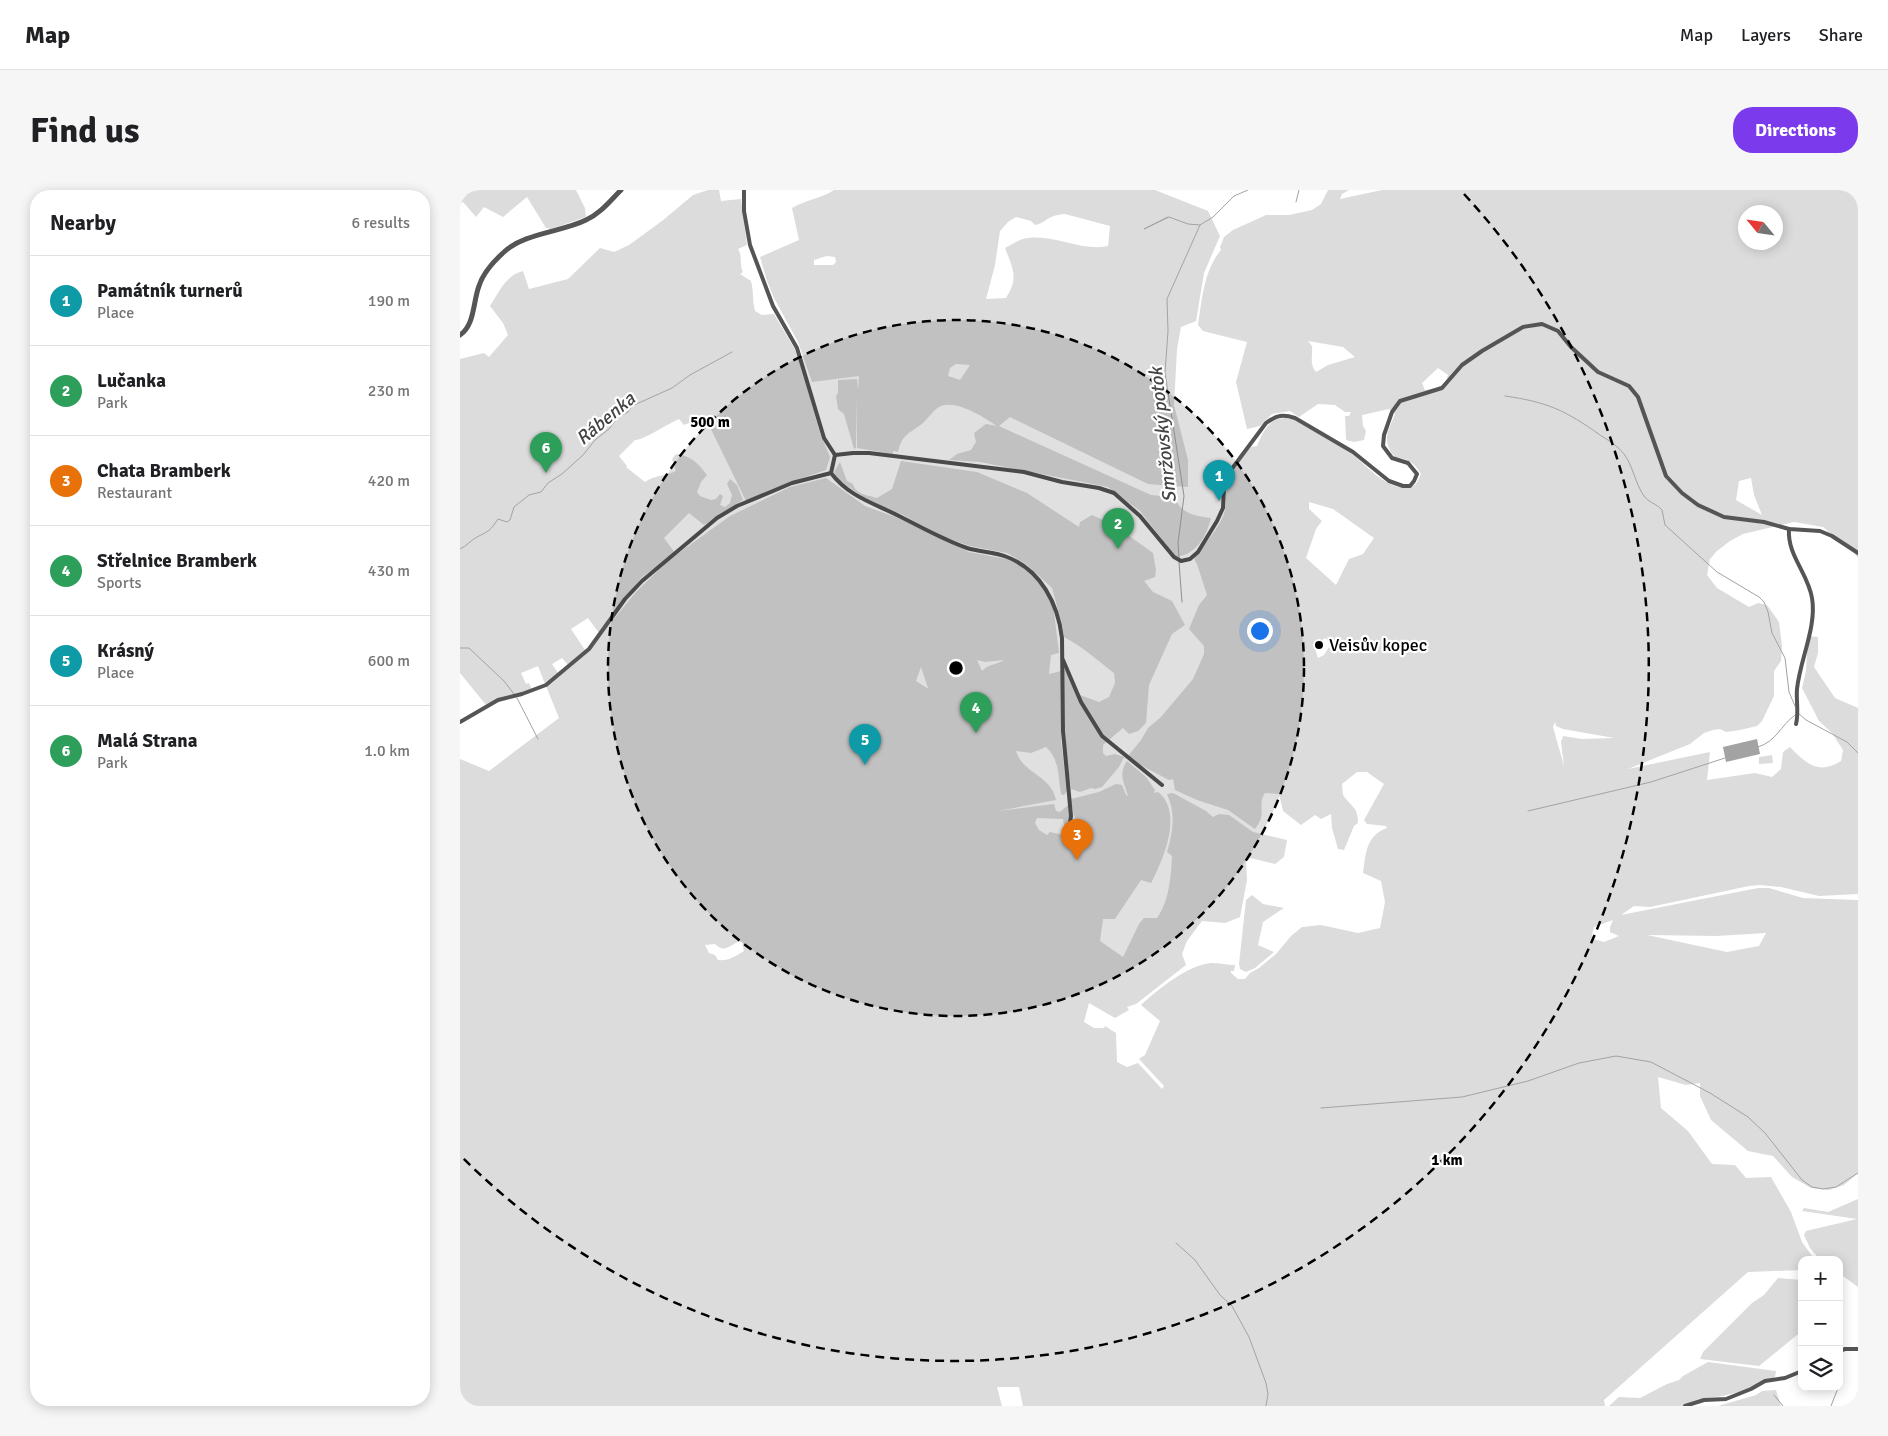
<!DOCTYPE html>
<meta charset="utf-8">
<style>
body{margin:0;font-family:Signika,sans-serif;background:#f6f6f6;color:#202124}
.controls{position:absolute;right:15px;bottom:15px;display:grid;overflow:hidden;border-radius:10px;box-shadow:0 2px 12px #0003}
.controls button{width:45px;height:45px;display:grid;place-items:center;padding:0;border:0;border-bottom:1px solid #e0e0e0;background:#fff;color:#202124;font:25px sans-serif}
.compass{position:absolute;left:1278px;top:15px;width:45px;height:45px;border-radius:50%;background:#fff;box-shadow:0 2px 12px #0003;rotate:299deg}
.you{position:absolute;left:799px;top:440px;width:18px;height:18px;margin:-12px;border:4px solid #fff;border-radius:50%;background:#1a73e8;box-shadow:0 0 0 8px #1a73e833}
.badge{display:grid;place-items:center;width:32px;height:32px;border-radius:50%;background:#7c3aed;color:#fff;font-size:16px;font-weight:700}
.pin{position:absolute;translate:-50% -41px;filter:drop-shadow(0 1px 2px #0008)}
.pin::after{content:'';position:absolute;top:26px;width:18px;height:15px;background:inherit;clip-path:polygon(0 0,100% 0,50% 100%)}
.list{margin:0;padding:0;list-style:none}
h2{display:flex;justify-content:space-between;align-items:center;height:65px;margin:0;padding:0 20px;font-size:21px}
h2 small{font-size:16px;font-weight:400;color:#757577}
.list li{display:grid;grid-template-columns:32px 1fr auto;gap:15px;align-items:center;box-sizing:border-box;height:90px;padding:0 20px;border-top:1px solid #e0e0e0}
.list b{display:block;font-size:19px;white-space:nowrap}
.list p{margin:0;font-size:16px;white-space:nowrap;color:#757577}
.list em{font-size:16px;font-style:normal;color:#757577}
.icon{flex:none;width:28px;height:28px;fill:none;stroke:currentColor;stroke-width:2;stroke-linecap:round;stroke-linejoin:round}
.map{position:relative;flex:none;width:1398px;height:1216px;overflow:hidden;border-radius:20px}
header{display:flex;align-items:center;gap:30px;box-sizing:border-box;height:70px;padding:0 25px;background:#fff;border-bottom:1px solid #e0e0e0}
header strong{font-size:24px}
nav{display:flex;gap:28px;margin-inline-start:auto;font-size:18px}
.intro{display:flex;align-items:center;justify-content:space-between;box-sizing:border-box;height:120px;padding:0 30px}
h1{margin:0;font-size:35px}
.button{padding:12px 22px;border-radius:20px;background:#7c3aed;color:#fff;font-size:18px;font-weight:700}
main{display:flex;gap:30px;padding:0 30px}
aside{flex:1;background:#fff;border-radius:20px;box-shadow:0 2px 12px #0003}
.map>svg:first-child{display:block}
</style>
<header>
<strong>Map</strong>
<nav><a>Map</a><a>Layers</a><a>Share</a></nav>
</header>
<div class="intro"><h1>Find us</h1><a class="button">Directions</a></div>
<main>
<aside>
<h2>Nearby<small>6 results</small></h2>
<ul class="list">
<li><span class="badge" style="background:#0f9aa8">1</span><div><b>Památník turnerů</b><p>Place</p></div><em>190 m</em></li>
<li><span class="badge" style="background:#2e9e5b">2</span><div><b>Lučanka</b><p>Park</p></div><em>230 m</em></li>
<li><span class="badge" style="background:#e8710a">3</span><div><b>Chata Bramberk</b><p>Restaurant</p></div><em>420 m</em></li>
<li><span class="badge" style="background:#2e9e5b">4</span><div><b>Střelnice Bramberk</b><p>Sports</p></div><em>430 m</em></li>
<li><span class="badge" style="background:#0f9aa8">5</span><div><b>Krásný</b><p>Place</p></div><em>600 m</em></li>
<li><span class="badge" style="background:#2e9e5b">6</span><div><b>Malá Strana</b><p>Park</p></div><em>1.0 km</em></li>
</ul>
</aside>
<div class="map">
<svg width="1398" height="1216" viewBox="0 0 1398 1216">
<rect width="100%" height="100%" fill="#fff"/>
<g fill="#dcdcdc" fill-rule="evenodd">
<path d="M 0,0 L 116,0 L 125,18 L 126,27 L 91,39 L 86,38 L 67,7 L 43,27 L 24,17 L 16,27 L 3,12 L 0,14 Z"/>
<path d="M 248,0 L 259,0 L 261,11 L 281,9 L 287,55 L 278,59 C 283,67 279,74 283,82 L 280,84 L 291,91 C 294,102 292,110 295,121 L 302,125 L 314,124 L 337,163 L 360,243 L 370,267 L 366,280 L 334,291 L 286,311 L 247,231 L 234,231 L 224,235 L 219,229 C 209,233 182,251 175,250 L 159,266 L 167,276 L 166,277 L 185,292 C 194,285 207,286 216,281 L 212,269 L 216,264 C 230,265 239,274 247,285 L 241,292 L 237,302 L 240,306 L 251,310 L 256,309 L 260,304 L 263,306 L 260,315 L 265,317 L 270,313 L 272,305 L 267,294 L 270,289 L 277,295 L 283,310 L 244,335 L 229,323 L 204,348 L 215,363 L 181,388 L 139,443 L 128,428 L 111,439 L 125,460 L 108,475 L 102,468 L 92,474 L 98,483 L 85,494 L 78,476 L 61,483 L 66,494 L 69,493 L 72,500 L 26,515 L 0,483 L 0,169 L 24,163 L 29,167 L 48,145 L 43,133 L 30,116 C 39,102 46,85 63,81 L 69,99 L 108,89 L 140,58 L 154,62 L 169,55 L 202,31 L 233,5 Z"/>
<path d="M 374,0 L 695,0 L 748,21 L 760,46 L 744,83 L 736,131 L 721,137 L 717,159 L 714,215 L 728,270 L 728,297 L 688,294 L 550,227 L 539,236 L 691,305 L 714,307 C 722,324 734,326 751,328 C 746,347 737,364 716,367 L 680,321 L 648,297 L 520,272 L 489,270 L 497,264 L 511,260 L 516,252 L 514,243 L 526,234 L 537,236 C 524,227 494,208 479,217 C 471,222 467,231 459,236 C 447,245 442,245 438,262 L 433,261 L 433,264 L 397,258 L 397,205 L 396,258 L 394,259 L 384,224 L 378,219 L 376,206 L 378,203 L 378,190 L 397,189 L 398,200 L 399,186 L 352,192 L 338,152 L 314,108 L 307,91 L 300,67 L 339,50 L 332,18 C 347,9 361,9 374,0 ZM 605,24 L 650,36 L 648,56 C 620,62 591,42 563,49 C 557,51 551,55 545,58 C 553,79 559,88 546,108 L 526,109 L 535,75 L 540,41 L 548,32 L 556,27 L 571,31 L 575,35 C 588,32 587,25 605,24 ZM 367,66 L 375,67 L 376,72 L 373,75 L 354,75 L 354,70 ZM 496,174 L 510,175 L 500,190 L 488,186 L 490,178 Z"/>
<path d="M 868,0 L 889,0 L 882,4 L 880,9 L 922,0 L 1398,0 L 1398,368 L 1394,363 L 1363,337 L 1334,332 L 1283,344 L 1270,351 L 1257,361 L 1250,369 L 1247,385 L 1257,398 L 1289,417 L 1298,413 L 1307,415 L 1319,432 L 1322,456 L 1321,471 L 1314,481 L 1314,506 L 1302,531 L 1297,536 L 1280,540 L 1266,542 L 1260,539 L 1253,540 L 1244,543 L 1230,554 L 1168,579 L 1250,562 L 1247,590 L 1295,583 L 1312,587 L 1321,579 L 1323,562 L 1330,557 C 1346,574 1359,585 1381,571 L 1383,560 L 1372,543 L 1359,531 L 1342,498 L 1346,481 L 1348,446 L 1358,447 L 1358,463 L 1354,477 L 1375,508 L 1398,518 L 1398,704 L 1359,706 L 1321,697 L 1300,695 L 1289,696 L 1190,717 L 1174,716 L 1161,725 L 1298,698 L 1309,698 L 1343,708 L 1398,710 L 1398,983 L 1384,995 L 1369,1000 L 1351,998 L 1332,987 L 1313,966 L 1288,961 L 1251,930 L 1240,906 L 1240,893 L 1226,895 L 1198,887 L 1201,918 L 1228,941 L 1252,974 L 1275,975 L 1286,988 L 1311,987 L 1331,1022 L 1342,1052 L 1355,1070 L 1342,1070 L 1342,1080 L 1288,1082 L 1144,1210 L 1145,1216 L 563,1216 L 559,1197 L 537,1197 L 542,1216 L 0,1216 L 0,569 L 29,581 L 99,528 L 86,496 L 124,465 L 176,402 L 209,370 L 270,326 L 330,297 L 366,288 L 405,316 L 438,328 L 509,362 L 546,369 L 563,376 L 588,402 L 594,422 L 599,463 L 591,465 L 589,484 L 601,481 L 601,551 L 607,601 L 604,605 L 601,604 C 598,587 600,570 586,557 L 571,563 L 556,561 C 563,584 591,585 596,610 L 538,621 L 594,614 L 596,621 L 600,622 L 608,615 L 610,625 L 607,636 L 604,635 L 603,629 L 577,628 L 575,633 L 579,640 L 587,645 L 590,642 L 608,646 L 612,652 L 616,654 L 620,642 L 613,623 L 611,609 L 639,602 L 656,594 L 662,595 L 666,605 L 668,606 C 664,592 658,584 667,571 L 686,587 L 695,600 L 694,603 L 698,602 C 724,622 703,670 691,693 L 681,690 L 655,729 L 643,729 L 640,751 L 663,767 L 679,734 L 684,728 L 697,728 C 709,712 711,687 712,666 L 707,662 C 713,642 716,624 707,604 L 712,603 L 715,604 L 746,621 L 753,627 L 759,624 L 769,625 L 793,642 L 827,650 L 824,667 L 815,674 L 790,668 L 786,671 L 787,690 L 780,727 L 765,733 L 742,731 L 727,751 L 722,764 L 726,775 L 676,814 L 667,817 L 669,820 L 655,828 L 629,813 L 624,832 L 634,838 L 644,838 L 645,836 L 656,843 L 657,872 L 667,877 L 678,873 L 702,899 L 704,896 L 679,869 L 685,865 L 700,831 L 681,815 C 697,800 728,775 751,773 C 759,773 768,775 775,775 L 774,781 L 771,781 L 771,783 L 778,789 L 785,789 L 790,783 L 799,778 L 816,764 L 831,746 L 842,737 L 861,735 L 898,743 L 920,738 L 925,712 L 921,691 L 903,683 C 906,662 906,646 927,638 L 926,636 L 907,634 L 904,630 L 924,594 L 907,582 L 897,582 L 882,594 L 883,605 C 891,617 898,616 898,633 L 894,636 L 884,660 L 878,659 L 872,638 L 871,624 L 861,629 L 855,625 L 841,635 L 823,621 L 819,604 L 805,603 C 799,611 803,619 801,628 C 800,632 797,636 795,639 L 768,620 L 737,610 L 715,600 L 713,589 L 709,590 L 671,570 L 668,566 L 681,550 L 688,538 L 701,527 L 733,489 L 744,464 L 744,456 L 729,439 L 739,415 L 747,405 L 737,374 L 734,369 C 743,356 762,335 765,320 C 766,315 765,310 766,304 C 769,285 778,272 791,257 L 797,256 C 804,238 813,222 835,230 C 852,240 871,250 888,261 C 905,273 923,297 945,298 C 955,299 958,291 961,284 C 954,272 948,269 935,267 C 921,251 928,242 935,224 L 929,219 L 902,225 L 903,236 L 906,241 L 904,250 L 894,252 L 886,250 L 885,226 L 889,226 L 891,222 L 885,222 L 875,215 L 858,214 L 839,227 L 830,221 L 812,224 L 800,236 L 787,239 L 776,192 L 787,152 L 743,141 L 738,135 C 742,110 744,80 761,60 L 760,57 L 764,47 L 773,40 L 806,25 L 829,25 L 852,20 L 861,14 ZM 1286,22 L 1316,22 L 1316,52 L 1286,52 ZM 848,151 L 883,157 L 895,167 L 868,175 L 856,182 C 849,174 853,165 852,156 ZM 978,178 L 988,185 C 985,197 976,198 965,200 L 962,193 ZM 1291,288 L 1294,305 L 1302,325 L 1276,310 L 1279,291 ZM 849,312 L 873,319 L 914,348 L 903,364 L 889,369 L 876,395 L 846,368 L 856,339 L 862,331 L 849,319 ZM 865,448 L 871,454 L 864,465 L 858,468 L 854,456 ZM 517,470 L 525,472 L 544,470 C 537,475 528,474 522,481 ZM 461,477 L 468,498 L 467,498 L 456,491 ZM 1095,532 L 1096,536 L 1103,539 L 1154,548 L 1122,549 L 1103,546 L 1101,552 L 1104,576 L 1093,537 ZM 1153,730 L 1150,737 L 1150,742 L 1159,746 L 1144,752 L 1133,749 L 1132,745 L 1134,737 ZM 1306,743 L 1299,756 L 1267,762 L 1187,745 L 1256,746 ZM 278,752 L 282,752 L 284,761 C 274,767 269,771 258,770 L 255,765 L 249,763 L 245,755 L 255,754 C 264,763 269,756 278,752 Z"/>
<path d="M 441,271 L 517,282 L 567,303 L 619,337 L 620,332 L 632,325 L 654,335 L 693,363 L 696,380 L 695,387 L 684,391 L 693,402 L 712,411 L 725,435 L 712,444 L 689,495 L 686,533 L 678,541 L 669,544 L 663,538 L 643,555 L 643,563 L 646,566 L 655,564 L 664,567 L 659,577 L 642,597 L 635,599 L 631,598 L 620,602 L 611,599 L 606,565 L 603,478 L 609,486 L 620,505 L 639,512 L 649,507 L 655,493 L 654,483 C 637,470 623,457 604,447 L 602,434 L 592,398 L 566,374 L 547,363 L 510,356 L 484,347 L 441,324 L 407,310 L 377,288 L 374,282 L 380,272 L 387,291 L 393,294 C 396,305 408,305 417,308 L 432,299 Z"/>
<path d="M 1312,565 L 1313,573 L 1299,574 L 1299,567 Z"/>
<path d="M 792,705 L 803,714 L 824,718 L 803,732 L 798,755 L 814,762 L 795,778 L 786,782 L 780,779 L 779,774 L 786,710 Z"/>
<path d="M 1398,1009 L 1398,1097 L 1379,1083 L 1379,1070 L 1360,1070 L 1350,1058 L 1344,1045 L 1346,1041 L 1397,1029 L 1342,1021 L 1344,1018 L 1368,1022 Z"/>
<path d="M 1318,1088 L 1342,1090 L 1342,1141 L 1299,1176 L 1240,1169 L 1243,1162 L 1292,1113 L 1304,1105 Z"/>
<path d="M 1248,1172 L 1316,1181 L 1315,1187 L 1282,1201 L 1263,1206 L 1239,1209 L 1222,1216 L 1149,1216 L 1159,1207 L 1180,1208 L 1207,1194 L 1219,1190 L 1223,1186 Z"/>
<path d="M 1316,1200 L 1321,1216 L 1258,1216 L 1296,1205 L 1302,1201 Z"/>
</g>
<path fill="#a3a3a3" d="M 1297,549 L 1300,564 L 1266,572 L 1263,557 Z"/>
<g fill="none" stroke-linecap="round" stroke-linejoin="round">
<g stroke="#a3a3a3" stroke-width="1">
<path d="M 836,12 L 839,0"/>
<path d="M 708,27 L 684,39 L 709,27 L 728,34 L 740,35"/>
<path d="M 1045,206 C 1087,212 1105,220 1140,245 C 1148,250 1158,256 1164,264 C 1173,276 1175,293 1184,306 C 1188,312 1197,314 1202,320 L 1205,335 L 1257,382 L 1299,407 L 1304,412 L 1308,422 L 1312,443 L 1325,468 L 1329,502 L 1335,516"/>
<path d="M 0,359 C 7,356 11,350 17,347 C 29,341 30,341 38,329 L 47,332 L 50,330 L 54,317 L 69,305 L 81,302 L 88,293 L 102,284 L 123,265 L 135,250 L 149,239 L 158,227 L 168,222 L 172,216 L 212,198 L 230,185 L 272,162"/>
<path d="M 719,368 L 718,353 L 724,306 L 705,183 L 708,141 L 707,109 L 740,35 L 753,27 L 774,6 L 788,0"/>
<path d="M 719,372 L 722,412"/>
<path d="M 0,458 L 9,458 L 44,491 L 54,504"/>
<path d="M 57,508 L 78,549"/>
<path d="M 1338,523 L 1346,530 L 1387,552 L 1398,563"/>
<path d="M 1298,557 C 1317,551 1320,536 1335,525"/>
<path d="M 1068,621 L 1191,592 L 1265,568"/>
<path d="M 861,918 L 1002,907 L 1068,891 L 1119,873 L 1156,866 L 1191,872 L 1250,903 L 1288,927 L 1305,943 L 1342,990 L 1352,997 L 1363,999 L 1376,997 L 1398,983"/>
<path d="M 716,1053 L 735,1070 L 760,1105 L 772,1116 L 789,1147 L 806,1193 L 808,1204 L 806,1216"/>
<path d="M 1314,1205 L 1323,1216"/>
<path d="M 1371,1216 L 1378,1198"/>
</g>
<g stroke="#555" stroke-width="4">
<path d="M 284,0 L 284,21 L 290,55 L 313,116 L 337,158 L 364,248 L 375,265"/>
<path d="M 375,265 L 393,263 L 409,263 L 564,282 L 602,292 L 639,298 L 654,303 L 680,326 L 714,367 L 721,371 L 730,369 L 738,362 L 757,331 L 763,318 L 764,298 L 768,284 L 806,233 C 817,225 823,224 835,228 L 893,262 L 929,291 L 943,296 L 950,296 L 954,291 L 957,284 L 948,273 L 932,268 L 923,256 L 924,245 L 932,222 L 940,211 L 982,198 L 1002,175 L 1022,161 L 1063,137 L 1082,134 L 1098,141 L 1111,157 L 1138,182 L 1169,196 L 1178,207 L 1206,286 L 1222,303 L 1238,315 L 1264,327 L 1304,332 L 1329,339 L 1360,341 L 1372,346 L 1398,363"/>
<path d="M 375,265 L 371,283 C 389,307 416,314 441,327 C 463,338 484,350 507,358 C 520,362 535,362 547,367 C 581,380 598,414 602,448 L 603,541 L 611,626 L 609,640"/>
<path d="M 1329,339 C 1327,365 1348,383 1352,408 C 1357,436 1340,470 1337,499 C 1336,511 1339,523 1336,534"/>
<path d="M 603,470 L 621,512 L 642,546 L 702,595"/>
<path d="M 0,532 L 38,510 L 62,504 L 86,495 L 129,459 L 165,409 L 182,391 L 257,328 L 277,316 L 332,293 L 371,283"/>
<path d="M 1379,1161 L 1385,1159 L 1398,1159"/>
<path d="M 1225,1216 L 1244,1210 L 1266,1209 L 1291,1199 L 1305,1191 L 1325,1188 L 1342,1181"/>
</g>
<path stroke="#555" stroke-width="5" d="M 0,145 C 15,135 13,111 19,96 C 23,83 34,71 44,62 C 64,43 102,42 126,30 C 140,24 150,11 161,0"/>
</g>
<circle cx="496" cy="478" r="348" fill="#000" fill-opacity=".12"/>
<g fill="none" stroke="#000" stroke-width="2.5" stroke-dasharray="9 6">
<circle cx="496" cy="478" r="348"/>
<path d="M1004 4A695 695 0 0 1 0 965"/>
</g>
<circle fill="#000" stroke="#fff" stroke-width="2" cx="859" cy="455" r="5"/>
<g text-anchor="middle" stroke-width="4.5" stroke-linejoin="round" paint-order="stroke">
<g font-size="18" fill="#000" stroke="#fff" text-anchor="start">
<text x="869" y="461">Veisův kopec</text>
</g>
<g font-size="19" font-style="italic" fill="#444" stroke="#fff">
<text transform="translate(145 228) rotate(-40)" y="7">Rábenka</text>
<text transform="translate(702 245) rotate(-96)" y="7">Smržovský potok</text>
</g>
</g>
<circle cx="496" cy="478" r="8" fill="#000" stroke="#fff" stroke-width="2.5"/>
<g font-size="15" text-anchor="middle" font-weight="bold" fill="#000" stroke="#fff" stroke-width="4.5" stroke-linejoin="round" paint-order="stroke">
<text x="250" y="237">500 m</text>
<text x="987" y="975">1 km</text>
</g>
</svg>
<div class="controls">
<button>+</button>
<button>−</button>
<button><svg class="icon" aria-label="layers" viewBox="0 0 24 24"><path d="M12 4l9 5-9 5-9-5zM3 14l9 5 9-5"/></svg></button>
</div>
<svg class="compass" viewBox="-18 -18 36 36"><path d="M0-13l5 13h-10z" fill="#e53935"/><path d="M0 13l5-13h-10z" fill="#757577"/></svg>
<div class="you"></div>
<div class="pin badge" style="left:759px;top:311px;background:#0f9aa8">1</div>
<div class="pin badge" style="left:658px;top:359px;background:#2e9e5b">2</div>
<div class="pin badge" style="left:617px;top:670px;background:#e8710a">3</div>
<div class="pin badge" style="left:516px;top:543px;background:#2e9e5b">4</div>
<div class="pin badge" style="left:405px;top:575px;background:#0f9aa8">5</div>
<div class="pin badge" style="left:86px;top:283px;background:#2e9e5b">6</div>
</div>
</main>
